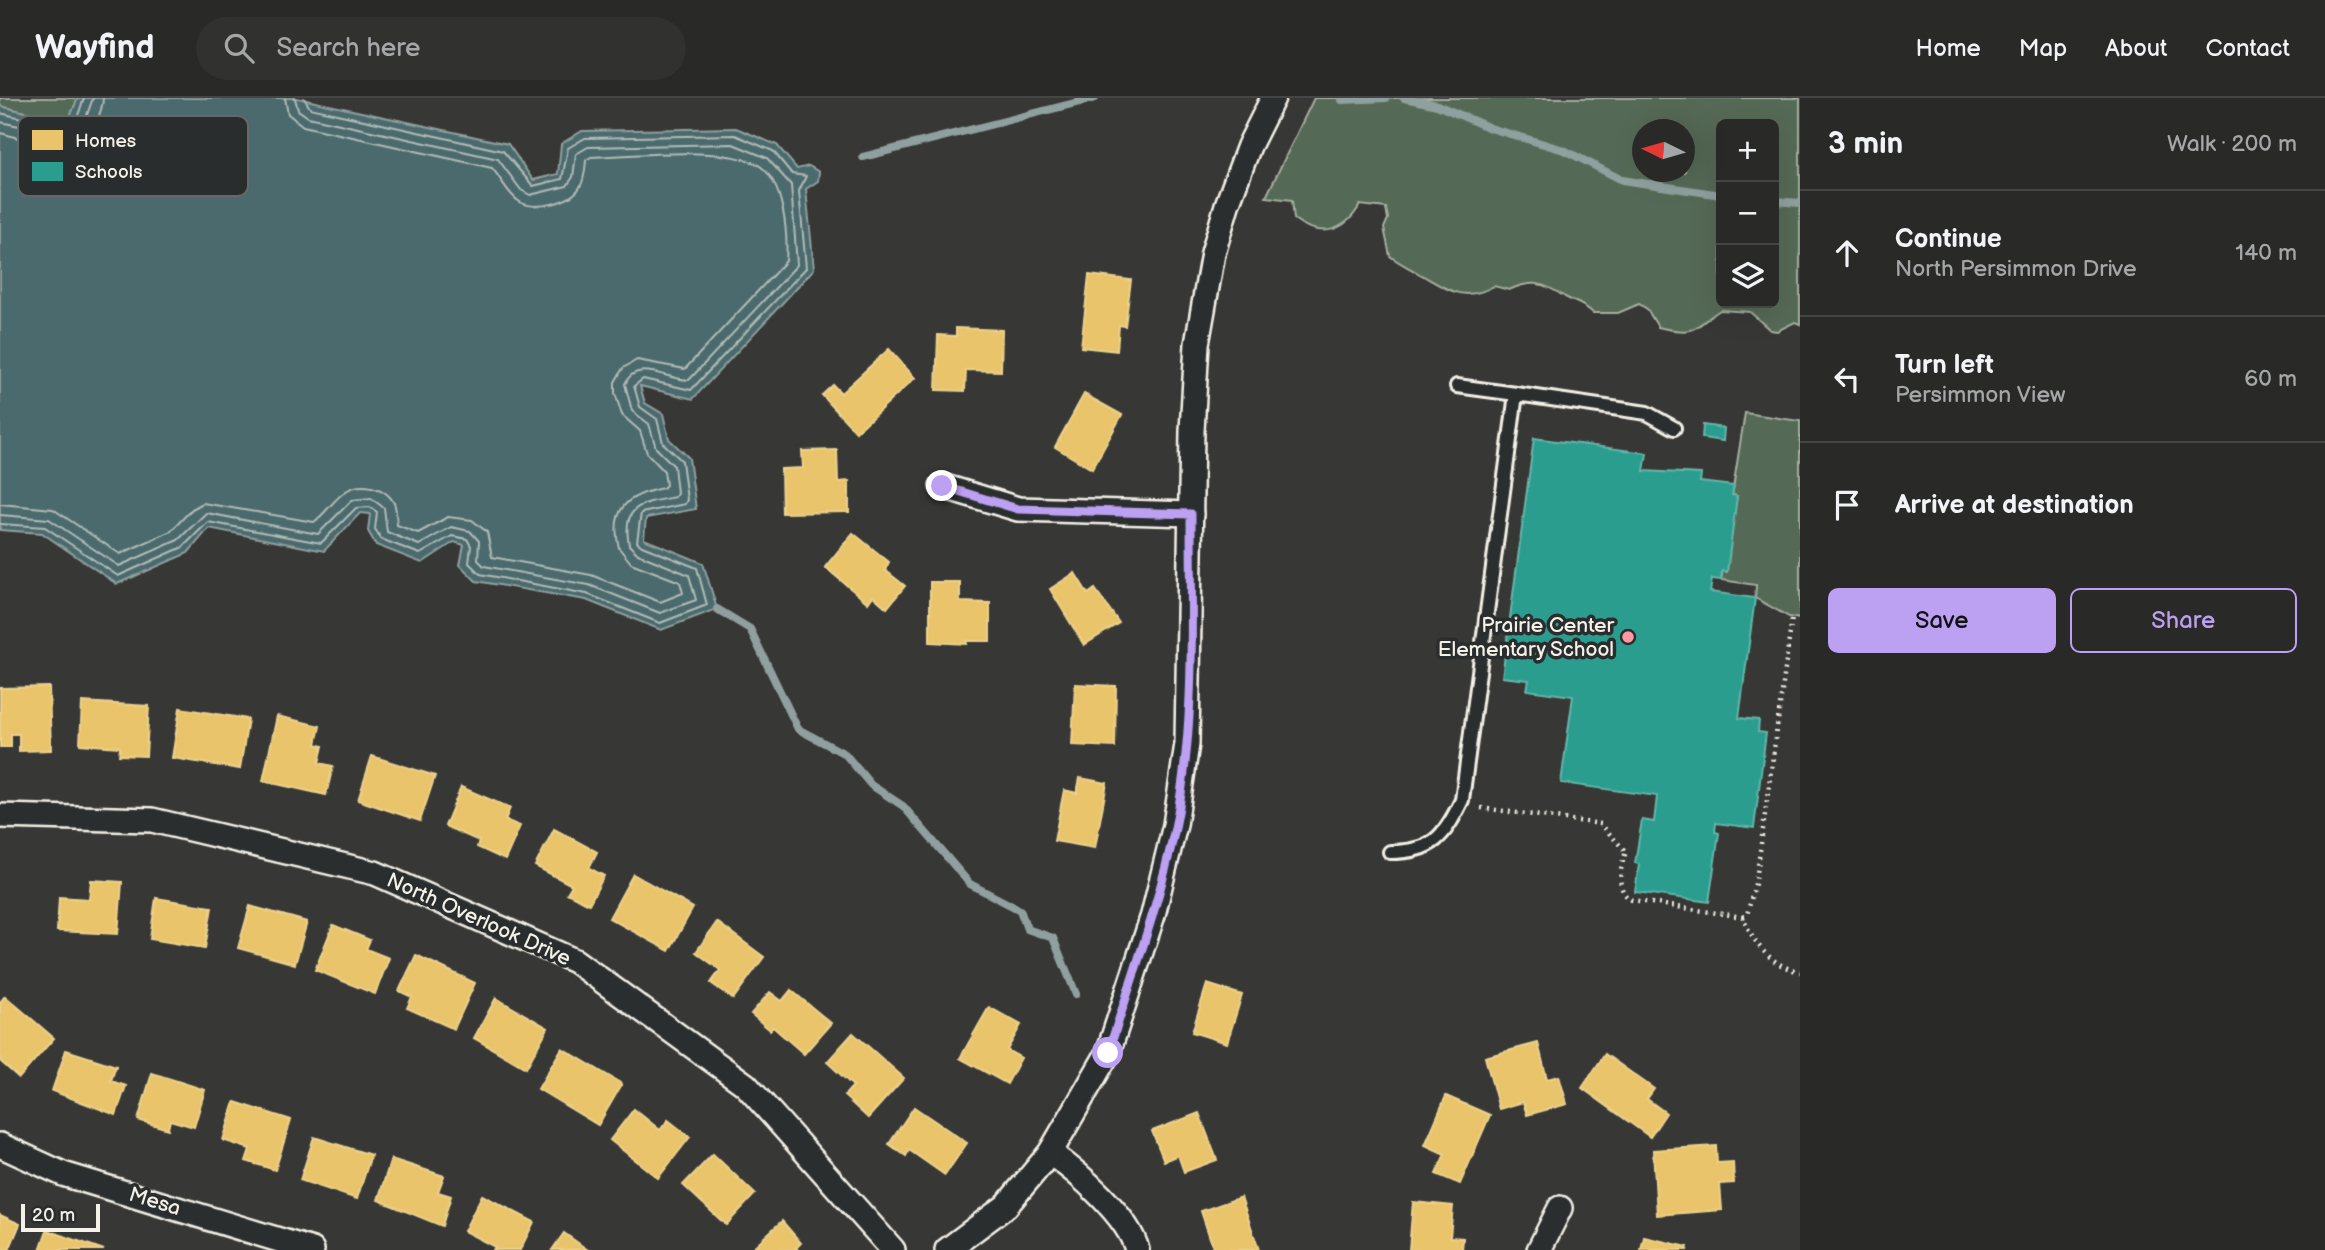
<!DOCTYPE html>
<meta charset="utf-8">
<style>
body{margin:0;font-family:"Balsamiq Sans",sans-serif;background:#313130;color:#f1f3f6}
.controls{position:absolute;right:21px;top:21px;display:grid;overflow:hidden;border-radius:10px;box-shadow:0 7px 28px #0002}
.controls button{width:63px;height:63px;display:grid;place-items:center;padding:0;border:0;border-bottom:2px solid #454545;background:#292928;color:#f1f3f6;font:35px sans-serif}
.compass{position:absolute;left:1632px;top:21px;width:63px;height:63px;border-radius:50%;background:#292928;box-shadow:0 7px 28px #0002;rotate:275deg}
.scale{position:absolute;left:21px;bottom:18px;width:79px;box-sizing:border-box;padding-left:7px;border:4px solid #f4f1e8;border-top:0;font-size:19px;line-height:24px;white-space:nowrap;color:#f4f1e8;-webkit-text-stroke:5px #2a2d2e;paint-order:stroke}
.stop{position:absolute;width:21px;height:21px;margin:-16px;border:5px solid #bca0f2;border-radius:50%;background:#fff}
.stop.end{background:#bca0f2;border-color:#fff;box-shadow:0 2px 7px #0008}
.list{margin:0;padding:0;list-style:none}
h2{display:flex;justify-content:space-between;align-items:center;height:91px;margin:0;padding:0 28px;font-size:30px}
h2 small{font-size:23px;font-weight:400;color:#a5a6a8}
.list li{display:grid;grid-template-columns:46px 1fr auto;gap:21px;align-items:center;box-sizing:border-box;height:126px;padding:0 28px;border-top:2px solid #454545}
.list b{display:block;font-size:26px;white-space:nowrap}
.list p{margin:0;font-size:23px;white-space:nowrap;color:#a5a6a8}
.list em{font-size:23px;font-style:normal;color:#a5a6a8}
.actions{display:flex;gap:14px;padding:21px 28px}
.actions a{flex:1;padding:16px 0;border:2px solid #bca0f2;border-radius:10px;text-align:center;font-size:24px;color:#bca0f2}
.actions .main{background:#bca0f2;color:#111}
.icon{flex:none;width:38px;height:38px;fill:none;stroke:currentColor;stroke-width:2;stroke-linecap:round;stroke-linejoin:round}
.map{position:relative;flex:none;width:1800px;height:1152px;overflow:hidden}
header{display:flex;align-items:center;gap:42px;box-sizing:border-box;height:98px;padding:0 35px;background:#292928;border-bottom:2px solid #454545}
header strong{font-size:33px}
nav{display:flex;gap:38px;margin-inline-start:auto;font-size:24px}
.search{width:490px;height:63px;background:#313130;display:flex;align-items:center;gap:18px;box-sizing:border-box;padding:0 24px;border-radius:38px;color:#a5a6a8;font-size:26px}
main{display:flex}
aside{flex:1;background:#292928}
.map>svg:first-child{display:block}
</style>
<header>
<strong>Wayfind</strong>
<div class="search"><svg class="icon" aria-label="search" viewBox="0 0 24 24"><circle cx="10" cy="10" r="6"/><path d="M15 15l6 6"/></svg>Search here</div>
<nav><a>Home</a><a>Map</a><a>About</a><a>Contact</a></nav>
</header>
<main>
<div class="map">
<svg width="1800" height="1152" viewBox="0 0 1800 1152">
<rect width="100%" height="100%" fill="#373735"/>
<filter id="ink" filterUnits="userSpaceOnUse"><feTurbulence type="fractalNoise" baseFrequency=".0143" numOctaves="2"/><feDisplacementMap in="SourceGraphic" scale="14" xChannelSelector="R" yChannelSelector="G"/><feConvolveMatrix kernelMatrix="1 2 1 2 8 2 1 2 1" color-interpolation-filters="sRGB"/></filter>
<g filter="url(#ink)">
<g fill="#546a56" stroke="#a4ae9f" stroke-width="2" fill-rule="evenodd">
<path d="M 0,0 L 82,0 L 77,2 L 68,24 L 0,8 Z"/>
<path d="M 1314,0 L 1800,0 L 1800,226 L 1795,224 L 1777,233 L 1770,232 L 1750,214 L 1720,212 C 1691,231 1697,238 1658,229 L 1647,211 L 1639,206 L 1618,215 L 1593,215 C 1584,206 1576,205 1565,199 C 1544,185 1533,181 1509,192 L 1494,188 C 1462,206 1445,190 1418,175 C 1408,169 1399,165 1390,158 L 1384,130 L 1388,121 L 1386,110 L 1360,107 C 1345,134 1320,141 1294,121 L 1292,102 L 1266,99 ZM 1721,26 L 1774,26 L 1774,205 L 1721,205 ZM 1643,32 L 1685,32 L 1685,74 L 1643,74 Z"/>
<path d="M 1745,315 L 1800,323 L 1800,521 L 1789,519 L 1755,500 L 1756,487 L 1721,482 L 1737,398 L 1732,397 Z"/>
</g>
<path fill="#4c6a6d" stroke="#8fa09e" stroke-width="2" d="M 82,0 L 297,0 L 508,46 L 533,82 L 558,76 L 561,46 L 582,33 L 736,30 L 777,47 L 797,71 L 809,68 L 819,74 L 818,83 L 806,91 L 814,171 L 693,301 L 640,288 L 645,305 L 663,316 L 669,341 L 689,360 L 696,411 L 646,420 L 644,441 L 703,465 L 717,511 L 661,532 L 586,502 L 476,483 L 460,467 L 464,447 L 454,444 L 422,465 L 376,447 L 368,433 L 370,416 L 360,415 L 324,453 L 209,430 L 188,455 L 117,486 L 42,435 L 0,432 L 0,8 L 68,24 L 77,2 Z"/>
<g fill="#e9c46a" stroke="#ecd290" stroke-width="2">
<path d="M 1089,177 L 1131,182 L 1125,228 L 1119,227 L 1117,253 L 1081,249 Z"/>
<path d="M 956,230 L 1002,232 L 1001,273 L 966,272 L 965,293 L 936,292 L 938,237 L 956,238 Z"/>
<path d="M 889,251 L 915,280 L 856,334 L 822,297 L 833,287 L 841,295 Z"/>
<path d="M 1084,296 L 1122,317 L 1092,371 L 1055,349 Z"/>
<path d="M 837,352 L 838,384 L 849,383 L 849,414 L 782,415 L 781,371 L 803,370 L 802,353 Z"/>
<path d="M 853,435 L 889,464 L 885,472 L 905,488 L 887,510 L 873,498 L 868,505 L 825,469 Z"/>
<path d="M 1075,475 L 1088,496 L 1095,491 L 1119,525 L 1084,547 L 1050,491 Z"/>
<path d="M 930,484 L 960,484 L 960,504 L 990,505 L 990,543 L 966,543 L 967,546 L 930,544 Z"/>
<path d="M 1075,586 L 1116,588 L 1115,649 L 1072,647 Z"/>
<path d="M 49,589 L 51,652 L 19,653 L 19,636 L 11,636 L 11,649 L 0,649 L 0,590 Z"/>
<path d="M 82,604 L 149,608 L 146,658 L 119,657 L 120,649 L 80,646 Z"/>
<path d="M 180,610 L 248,621 L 240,671 L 172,660 Z"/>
<path d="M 277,618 L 320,628 L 316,646 L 323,648 L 319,665 L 333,668 L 326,697 L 263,683 Z"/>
<path d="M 372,658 L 435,678 L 420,723 L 358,702 Z"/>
<path d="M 1080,680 L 1107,685 L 1095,750 L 1054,743 L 1064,692 L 1077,695 Z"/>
<path d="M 461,689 L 510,710 L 505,722 L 520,728 L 505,762 L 477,749 L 479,743 L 445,728 Z"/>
<path d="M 554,731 L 597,754 L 589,770 L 604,778 L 589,806 L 567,795 L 572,787 L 535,768 Z"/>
<path d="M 633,776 L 693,810 L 669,853 L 609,820 Z"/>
<path d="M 91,782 L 122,784 L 118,836 L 57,833 L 59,799 L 89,801 Z"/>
<path d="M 156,800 L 212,809 L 205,850 L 150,841 Z"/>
<path d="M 250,808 L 307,824 L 295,866 L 238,850 Z"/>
<path d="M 717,824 L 764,859 L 733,901 L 711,885 L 720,872 L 696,854 Z"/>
<path d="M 333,827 L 370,842 L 366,851 L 389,860 L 375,896 L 315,872 Z"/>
<path d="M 416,857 L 475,885 L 454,931 L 407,910 L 412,899 L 399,893 Z"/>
<path d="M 1207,886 L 1242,897 L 1227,945 L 1192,934 Z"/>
<path d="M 791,892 L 831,925 L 804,956 L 773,929 L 770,932 L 751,916 L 770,894 L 782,903 Z"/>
<path d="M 5,898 L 54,940 L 19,980 L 0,963 L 0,904 Z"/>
<path d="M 496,900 L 548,930 L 526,970 L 474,940 Z"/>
<path d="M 989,909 L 1021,927 L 1007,952 L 1021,960 L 1007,986 L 960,960 Z"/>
<path d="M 853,935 L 904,980 L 868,1020 L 844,998 L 853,988 L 827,964 Z"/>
<path d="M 1538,945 L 1547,981 L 1559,978 L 1567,1006 L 1527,1017 L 1523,1004 L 1499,1011 L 1485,959 Z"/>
<path d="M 562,950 L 622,986 L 598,1027 L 538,991 Z"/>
<path d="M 66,952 L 116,968 L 111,983 L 126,988 L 116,1017 L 52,993 Z"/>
<path d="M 1605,956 L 1654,991 L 1647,1001 L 1666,1015 L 1650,1039 L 1582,990 Z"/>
<path d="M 152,975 L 205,992 L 194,1029 L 170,1022 L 168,1031 L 138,1022 Z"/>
<path d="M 1446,998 L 1490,1017 L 1460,1086 L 1436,1076 L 1445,1056 L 1425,1047 Z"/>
<path d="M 235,1004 L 291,1022 L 275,1072 L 246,1063 L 250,1051 L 223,1042 Z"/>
<path d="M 914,1009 L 967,1045 L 945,1077 L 909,1052 L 906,1058 L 889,1046 Z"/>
<path d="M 634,1011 L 660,1032 L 668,1022 L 690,1039 L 658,1080 L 610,1042 Z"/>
<path d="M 1199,1015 L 1217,1062 L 1184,1074 L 1178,1057 L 1164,1063 L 1152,1033 Z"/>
<path d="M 314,1039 L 371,1057 L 357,1101 L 300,1082 Z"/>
<path d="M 1716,1048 L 1717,1065 L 1733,1064 L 1734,1085 L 1720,1086 L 1722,1112 L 1657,1117 L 1653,1052 Z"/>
<path d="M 713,1056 L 755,1096 L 726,1127 L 683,1087 Z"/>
<path d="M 391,1061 L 444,1078 L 438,1094 L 451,1098 L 442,1128 L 378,1102 Z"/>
<path d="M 482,1097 L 534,1124 L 520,1152 L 493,1152 L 495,1149 L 464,1133 Z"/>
<path d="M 1241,1099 L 1259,1152 L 1214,1152 L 1201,1113 Z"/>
<path d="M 1413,1104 L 1453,1108 L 1450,1139 L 1463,1140 L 1462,1152 L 1409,1152 Z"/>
<path d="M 0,1117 L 20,1126 L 9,1152 L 0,1150 Z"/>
<path d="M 782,1123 L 801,1145 L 796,1150 L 798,1152 L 750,1152 Z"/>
<path d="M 47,1132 L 104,1152 L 40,1152 Z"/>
<path d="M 564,1135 L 588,1152 L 552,1152 Z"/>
<path d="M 1644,1139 L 1688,1149 L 1687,1152 L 1641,1152 Z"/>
</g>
<g fill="#2a9d8f" stroke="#67b6aa" stroke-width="2">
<path d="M 1703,327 L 1724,330 L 1723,343 L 1702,340 Z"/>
<path d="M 1534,340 L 1647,355 L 1644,373 L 1701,376 L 1700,384 L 1734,388 L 1732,397 L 1737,398 L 1727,474 L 1722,473 L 1721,482 L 1712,481 L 1710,494 L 1755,500 L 1739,620 L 1759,622 L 1758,634 L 1766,635 L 1754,730 L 1716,725 L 1715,734 L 1719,735 L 1709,804 L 1635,794 L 1639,766 L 1635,765 L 1642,722 L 1654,724 L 1657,698 L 1561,685 L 1573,598 L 1527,592 L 1529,582 L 1502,579 Z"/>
</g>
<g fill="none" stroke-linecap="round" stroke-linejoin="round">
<g stroke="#b1bbb7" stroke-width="2">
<path d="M 0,15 L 69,31 L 75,26 L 84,0"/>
<path d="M 0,24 L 72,39 L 82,31 L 93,0"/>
<path d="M 0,35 C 31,42 79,67 95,27 C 99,18 103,10 103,0"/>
<path d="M 0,406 L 53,411 L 120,456 L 171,433 L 192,411 L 203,405 L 314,424 C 326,415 334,401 346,393 C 361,383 386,389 394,405 C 397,412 396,420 397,427 L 418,435 L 448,419 L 472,422 L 487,434 L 492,459 L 591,477 L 660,504 L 683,495 L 680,484 L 631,465 L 619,450 C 609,410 628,397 663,390 L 666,387 L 664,373 L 647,355 L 640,333 L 622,317 L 615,295 L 615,284 L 623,270 L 637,262 L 685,271 L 786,163 C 788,136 784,85 760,68 C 729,47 631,58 591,59 L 586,62 C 585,71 585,81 580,89 C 571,105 535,113 520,104 C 508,97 501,80 492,70 L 303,28 L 288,16 L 285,0"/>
<path d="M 0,417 L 49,421 L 119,468 L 178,442 L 206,415 L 318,436 L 352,402 L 371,400 L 384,410 L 387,434 L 419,447 L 451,429 L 470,433 L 479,443 L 478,462 L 484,468 L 589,487 L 660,515 L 696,502 L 689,477 L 638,456 L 629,447 C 621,406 643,405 675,399 L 677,395 L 674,368 L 656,350 L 649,326 L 632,313 L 625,286 C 636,260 668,282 689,282 L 797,167 L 791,87 L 767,60 L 733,46 L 588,49 L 576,56 L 573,79 L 567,88 L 530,97 L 521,92 L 498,61 L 308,19 L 298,12 L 295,0"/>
<path d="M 0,426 L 45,429 L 118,478 L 183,449 L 208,424 L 321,445 L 356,410 L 370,409 L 377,414 L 375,431 L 381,441 L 420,456 L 452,438 L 467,441 L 471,448 L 469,465 L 480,476 L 587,496 L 660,525 L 707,507 L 697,470 L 642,448 L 637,444 L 641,415 L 685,406 L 687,402 L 682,363 L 663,345 L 657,321 L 640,309 L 634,288 L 643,281 L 691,292 L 806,170 L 799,93 L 806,78 L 792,76 L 773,53 L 735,37 L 585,40 L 568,50 L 562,81 L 533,88 L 503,53 L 310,10 L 304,0"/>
</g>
<g stroke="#8fa09e" stroke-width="8">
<path d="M 1404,0 L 1437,7 L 1490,30 L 1564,52 L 1622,82 L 1721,97"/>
<path d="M 1342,2 L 1386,0"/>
<path d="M 863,59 L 1095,0"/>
<path d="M 1774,103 L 1800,105"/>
<path d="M 717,511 L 750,531 L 798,631 L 845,656 L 871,687 L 903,708 L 970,786 L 1020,812 L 1027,831 L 1053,840 L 1076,896"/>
</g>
<defs>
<g id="lane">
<path d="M 1516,296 L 1647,315 L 1674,330"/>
<path d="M 1390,754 C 1433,754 1444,739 1462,702 L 1516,296 L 1457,288"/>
</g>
<g id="street">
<path d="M 942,388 L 1018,411 L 1191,416"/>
<path d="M 0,718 L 152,722 L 375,775 L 575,863 L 746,987 L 893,1152"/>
<path d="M 0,1047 L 63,1076 L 312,1152"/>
<path d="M 1050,1055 C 1078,1074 1129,1119 1137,1152"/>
<path d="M 947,1152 L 1006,1108 L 1050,1055 L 1108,955 L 1153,817 L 1175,727 L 1187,646 L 1192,333 L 1197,246 L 1213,155 L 1227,107 L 1249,48 L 1273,0"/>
<path d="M 1539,1152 L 1560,1110"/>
</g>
</defs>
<use href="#lane" stroke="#f4f1e8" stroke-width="18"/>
<use href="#street" stroke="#f4f1e8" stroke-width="28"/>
<g stroke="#f4f1e8" stroke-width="4.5" stroke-dasharray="2 5" stroke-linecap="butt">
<path d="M 1481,710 L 1601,726 L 1626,754 C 1620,769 1615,794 1632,802 L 1743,819 C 1754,846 1770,867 1800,874"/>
<path d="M 1743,819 L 1747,817 L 1756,782 L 1792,520"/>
</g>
<use href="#lane" stroke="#2a2d2e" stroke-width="12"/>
<use href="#street" stroke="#2a2d2e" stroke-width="23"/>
</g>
</g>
<g fill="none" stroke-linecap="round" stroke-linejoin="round" filter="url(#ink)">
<path stroke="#bca0f2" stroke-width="9" d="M 942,388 L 1018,411 L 1191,416 C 1191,521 1196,627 1175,730 C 1159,806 1132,880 1108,955"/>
</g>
<circle fill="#ff9aa2" stroke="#2a2d2e" stroke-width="2.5" cx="1628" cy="539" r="7"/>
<g text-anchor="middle" stroke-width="7" stroke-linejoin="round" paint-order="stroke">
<g font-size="21" fill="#f4f1e8" stroke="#2a2d2e" text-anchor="end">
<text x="1614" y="534">Prairie Center<tspan x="1614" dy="24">Elementary School</tspan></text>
</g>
<g font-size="21" fill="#f4f1e8" stroke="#2a2d2e">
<text transform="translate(479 821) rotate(24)" y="7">North Overlook Drive</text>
<text transform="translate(155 1103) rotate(17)" y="7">Mesa</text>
</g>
</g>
<rect x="18" y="18" width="230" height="80" rx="10" fill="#2a2d2e" stroke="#676866" stroke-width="2"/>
<rect x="32" y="32" width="31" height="20" fill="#e9c46a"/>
<rect x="32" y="64" width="31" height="19" fill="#2a9d8f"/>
<g font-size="19" fill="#f4f1e8">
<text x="75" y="49">Homes</text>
<text x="75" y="80">Schools</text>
</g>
</svg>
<div class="controls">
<button>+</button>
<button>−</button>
<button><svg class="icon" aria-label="layers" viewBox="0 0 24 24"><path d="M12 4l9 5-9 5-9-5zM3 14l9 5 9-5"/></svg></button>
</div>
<svg class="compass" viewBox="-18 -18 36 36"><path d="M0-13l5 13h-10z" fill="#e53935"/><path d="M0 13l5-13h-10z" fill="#a5a6a8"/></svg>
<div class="scale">20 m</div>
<div class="stop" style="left:1108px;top:955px"></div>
<div class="stop end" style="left:942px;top:388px"></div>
</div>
<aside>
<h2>3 min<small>Walk · 200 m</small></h2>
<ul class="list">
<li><svg class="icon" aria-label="ahead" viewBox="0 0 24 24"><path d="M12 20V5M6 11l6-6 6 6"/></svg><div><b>Continue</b><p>North Persimmon Drive</p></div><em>140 m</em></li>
<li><svg class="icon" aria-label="left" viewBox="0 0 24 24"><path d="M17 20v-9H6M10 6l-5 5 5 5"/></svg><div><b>Turn left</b><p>Persimmon View</p></div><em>60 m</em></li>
<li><svg class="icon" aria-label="arrive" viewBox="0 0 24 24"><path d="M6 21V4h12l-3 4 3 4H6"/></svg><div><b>Arrive at destination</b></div></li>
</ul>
<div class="actions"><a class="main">Save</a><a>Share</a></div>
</aside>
</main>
